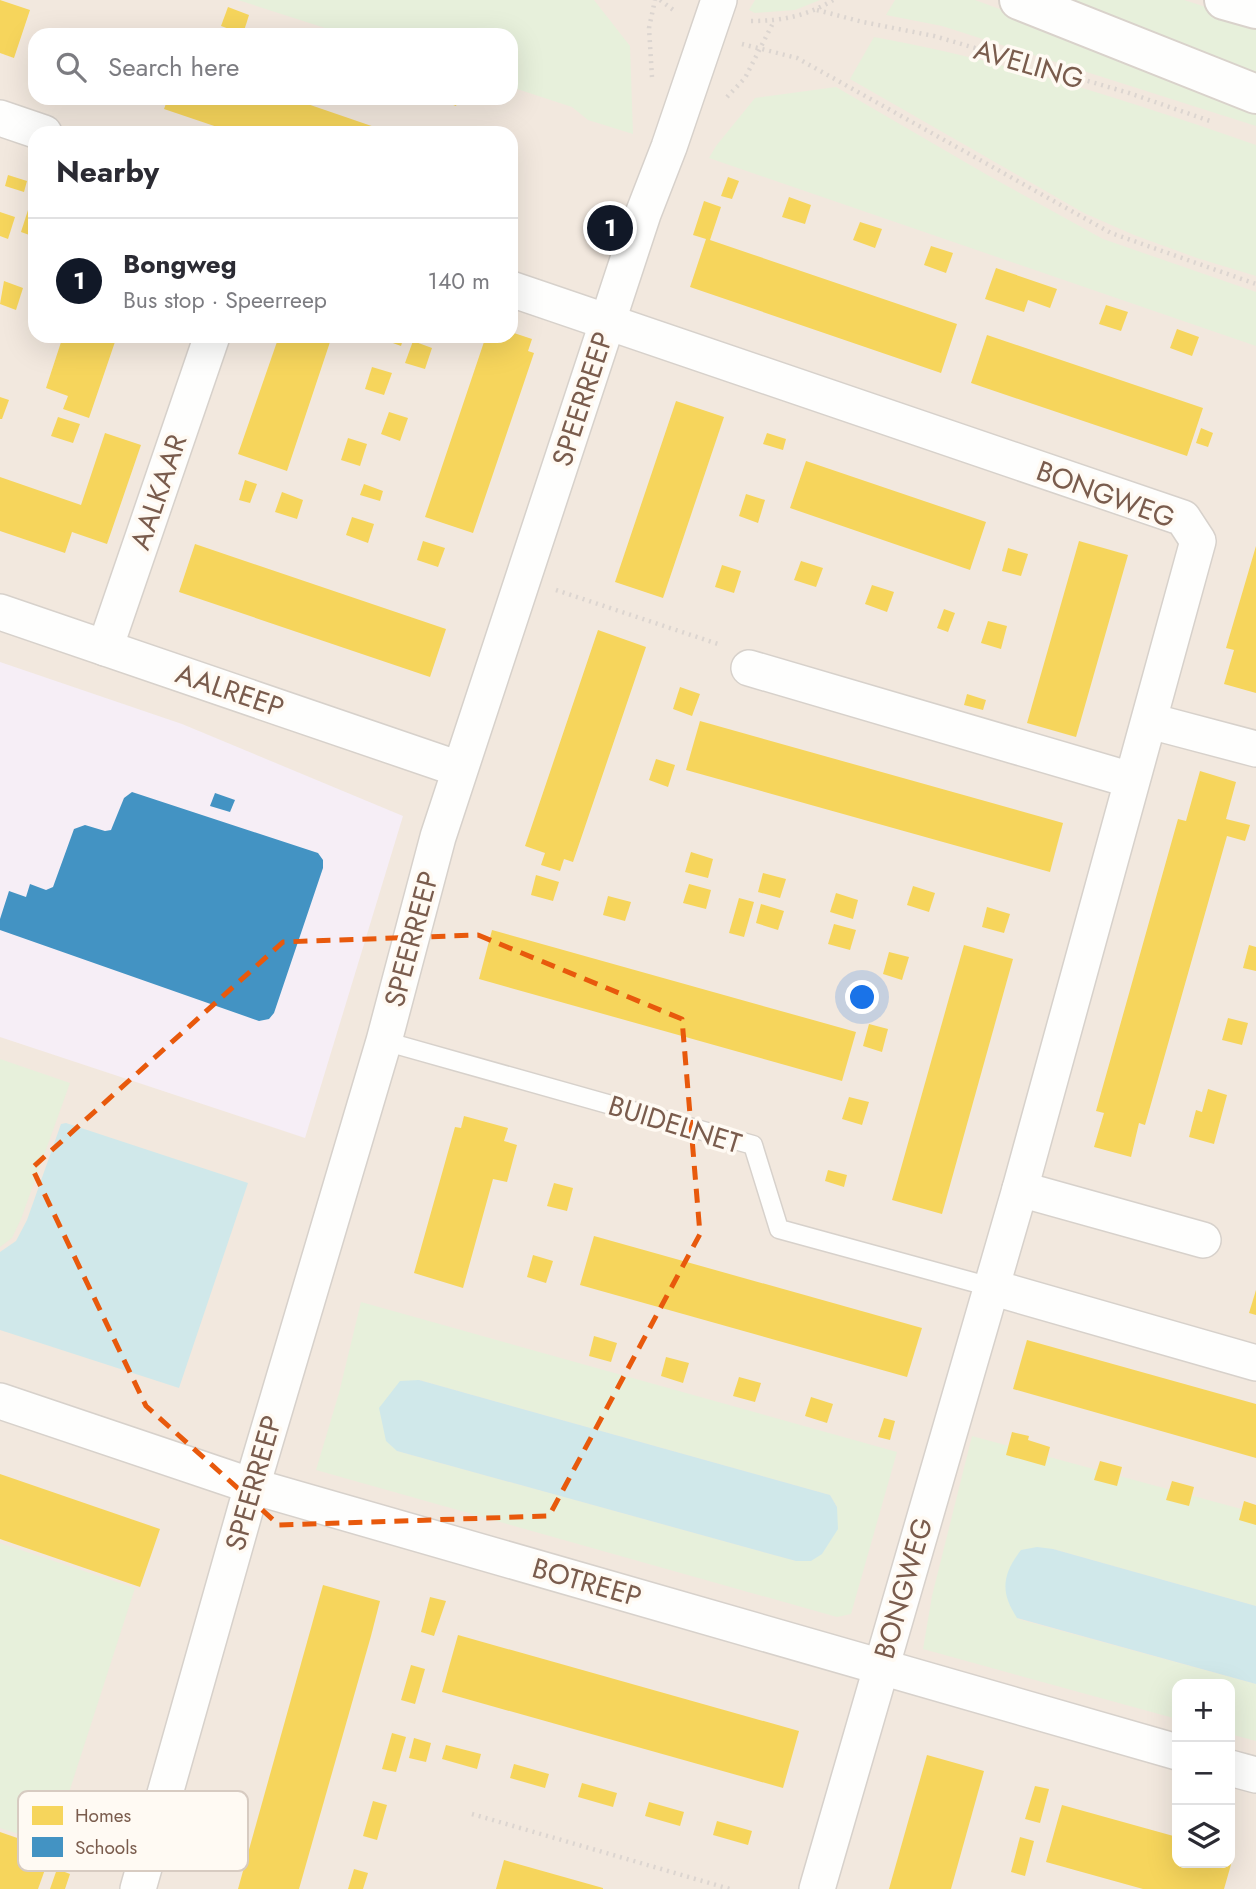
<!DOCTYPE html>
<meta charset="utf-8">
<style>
body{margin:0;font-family:Jost,sans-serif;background:#f2f2f3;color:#2b2b33}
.controls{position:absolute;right:21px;bottom:21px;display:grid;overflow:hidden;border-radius:14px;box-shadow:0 7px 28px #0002}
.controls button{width:63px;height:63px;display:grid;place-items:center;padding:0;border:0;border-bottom:2px solid #e1e1e2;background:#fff;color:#2b2b33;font:35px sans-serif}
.you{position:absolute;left:863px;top:998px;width:24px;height:24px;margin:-18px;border:5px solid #fff;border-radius:50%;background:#1a73e8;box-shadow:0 0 0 10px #1a73e833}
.badge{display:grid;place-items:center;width:46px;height:46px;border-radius:50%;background:#111827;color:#fff;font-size:23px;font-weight:700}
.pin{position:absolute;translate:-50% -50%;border:4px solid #fff;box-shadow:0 2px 7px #0006}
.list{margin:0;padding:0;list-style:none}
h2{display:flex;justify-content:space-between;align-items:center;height:91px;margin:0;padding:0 28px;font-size:30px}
h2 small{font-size:23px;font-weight:400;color:#7c7c81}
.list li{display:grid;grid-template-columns:46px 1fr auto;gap:21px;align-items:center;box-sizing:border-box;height:126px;padding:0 28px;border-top:2px solid #e1e1e2}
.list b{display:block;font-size:26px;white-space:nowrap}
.list p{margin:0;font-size:23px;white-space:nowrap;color:#7c7c81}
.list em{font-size:23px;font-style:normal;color:#7c7c81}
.icon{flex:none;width:38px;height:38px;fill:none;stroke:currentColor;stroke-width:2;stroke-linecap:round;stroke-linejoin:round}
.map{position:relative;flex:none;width:1256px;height:1889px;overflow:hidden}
.search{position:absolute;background:#fff;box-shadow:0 7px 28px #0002;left:28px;top:28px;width:490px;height:77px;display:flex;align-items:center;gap:18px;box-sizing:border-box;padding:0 24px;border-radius:21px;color:#7c7c81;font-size:26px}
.panel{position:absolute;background:#fff;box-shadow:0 7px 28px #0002;left:28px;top:126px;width:490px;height:217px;border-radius:21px}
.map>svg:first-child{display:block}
</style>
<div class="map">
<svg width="1256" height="1889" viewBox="0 0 1256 1889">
<rect width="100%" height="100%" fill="#f9f5f0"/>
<path fill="#f2e8de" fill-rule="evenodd" d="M 0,0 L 1256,0 L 1256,1889 L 0,1889 ZM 35,35 L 511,35 L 511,98 L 35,98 ZM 35,133 L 511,133 L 511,336 L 35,336 ZM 1177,1684 L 1230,1684 L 1230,1863 L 1177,1863 Z"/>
<path fill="#f6eef6" d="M 0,662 L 182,724 L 403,816 L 305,1138 L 0,1037 Z"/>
<g fill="#e7f0db" fill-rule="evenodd">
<path d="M 238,0 L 594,0 L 630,46 L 633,134 L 588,120 L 572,107 L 511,87 L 511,35 L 347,35 Z"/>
<path d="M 755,0 L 820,0 L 795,10 L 755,13 L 749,10 Z"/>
<path d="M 895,0 L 975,0 L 1147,63 L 1256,107 L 1256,126 L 942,26 L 886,15 Z"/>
<path d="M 1048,0 L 1184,0 L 1256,23 L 1256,81 Z"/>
<path d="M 874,37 C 1004,60 1131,102 1256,145 L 1256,276 L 1197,258 L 1134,235 L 1084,213 L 850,79 Z"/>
<path d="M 836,87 L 989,176 L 1103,239 L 1256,292 L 1256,346 L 709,158 L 716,146 L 755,98 Z"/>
<path d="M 0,1059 L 70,1083 L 21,1219 L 12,1238 L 0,1247 Z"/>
<path d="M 361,1302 L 897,1452 L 851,1614 L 837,1617 L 316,1470 L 339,1393 ZM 419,1380 L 830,1495 L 837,1507 L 811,1561 L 796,1561 L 397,1451 Z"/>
<path d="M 972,1436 L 1256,1513 L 1256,1606 L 1053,1549 L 1018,1619 L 1256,1684 L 1256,1741 L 1230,1734 L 1230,1684 L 1177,1684 L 1177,1719 L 923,1649 L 932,1596 Z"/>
<path d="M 0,1543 L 135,1588 L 52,1845 L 0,1828 Z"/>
</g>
<g fill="#d0e8ea">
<path d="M 66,1123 L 248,1183 L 179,1388 L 0,1330 L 0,1252 L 16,1241 L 27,1220 L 61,1124 Z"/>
<path d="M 419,1380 L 830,1495 L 837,1507 L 838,1529 L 822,1554 L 811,1561 L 796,1561 L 397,1451 L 386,1441 L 379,1408 L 400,1381 Z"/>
<path d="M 1037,1547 L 1053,1549 L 1256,1606 L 1256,1684 L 1017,1618 C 1000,1592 1002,1575 1021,1550 Z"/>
</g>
<g fill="#f6d55c">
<path d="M 0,0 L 30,10 L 14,58 L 0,53 Z"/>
<path d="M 228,7 L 249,15 L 243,34 L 221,26 Z"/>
<path d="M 168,98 L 290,98 L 392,133 L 235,133 L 164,109 Z"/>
<path d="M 434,98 L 459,98 L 456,106 Z"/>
<path d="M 8,175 L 27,181 L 24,192 L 5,186 Z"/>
<path d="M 728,177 L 739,181 L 732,199 L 721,196 Z"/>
<path d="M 789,197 L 811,205 L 805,224 L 782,217 Z"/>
<path d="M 704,201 L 721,207 L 710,240 L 957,324 L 941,373 L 690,287 L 706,239 L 693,235 Z"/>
<path d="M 28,210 L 35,213 L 35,237 L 21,232 Z"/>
<path d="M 0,212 L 15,217 L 8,239 L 0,236 Z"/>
<path d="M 860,222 L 882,229 L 875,248 L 853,240 Z"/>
<path d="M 931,246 L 953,253 L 946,273 L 924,265 Z"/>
<path d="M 996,268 L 1057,289 L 1050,308 L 1028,300 L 1024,312 L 985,299 Z"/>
<path d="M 4,281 L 23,288 L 16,310 L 0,304 Z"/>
<path d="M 1106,305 L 1128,312 L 1121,331 L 1099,324 Z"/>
<path d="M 1177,329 L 1199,337 L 1192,356 L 1170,348 Z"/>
<path d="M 511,332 L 532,339 L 528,351 L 534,353 L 473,533 L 425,517 L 486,336 L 511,336 Z"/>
<path d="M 987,335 L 1203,408 L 1187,456 L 971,383 Z"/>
<path d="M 63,336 L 117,336 L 89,418 L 63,409 L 68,396 L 46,388 Z"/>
<path d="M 279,336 L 332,336 L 287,471 L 238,454 Z"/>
<path d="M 383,336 L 404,336 L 401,346 L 382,339 Z"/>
<path d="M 413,341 L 432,348 L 425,369 L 405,363 Z"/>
<path d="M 372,367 L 392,373 L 384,395 L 365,389 Z"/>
<path d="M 0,397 L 9,400 L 2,419 L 0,419 Z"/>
<path d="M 676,401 L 724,417 L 663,598 L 615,582 Z"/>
<path d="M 389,412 L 408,418 L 400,441 L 381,434 Z"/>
<path d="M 58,417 L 80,424 L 73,443 L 51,436 Z"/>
<path d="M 1201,428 L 1213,433 L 1208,447 L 1196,443 Z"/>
<path d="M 105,433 L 141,445 L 107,544 L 72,532 L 65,553 L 0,531 L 0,477 L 81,505 Z"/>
<path d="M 767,433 L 786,439 L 783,450 L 763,444 Z"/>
<path d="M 348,438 L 367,444 L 360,466 L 341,460 Z"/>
<path d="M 806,461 L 986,522 L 970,570 L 790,508 Z"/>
<path d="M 245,480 L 257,484 L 250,503 L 239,500 Z"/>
<path d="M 364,484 L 383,491 L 380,501 L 360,495 Z"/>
<path d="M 282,492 L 303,500 L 297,519 L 275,512 Z"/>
<path d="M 746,494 L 765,500 L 758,523 L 739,516 Z"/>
<path d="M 352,517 L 374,524 L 368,543 L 346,535 Z"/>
<path d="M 423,541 L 445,548 L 438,567 L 417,560 Z"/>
<path d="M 1079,541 L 1128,555 L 1076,737 L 1027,723 Z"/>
<path d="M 195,544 L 446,629 L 430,677 L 179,592 Z"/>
<path d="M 1256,546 L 1256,693 L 1224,684 L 1234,650 L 1226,648 Z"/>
<path d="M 1008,548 L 1028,554 L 1021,576 L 1002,571 Z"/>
<path d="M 801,561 L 823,568 L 816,587 L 794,580 Z"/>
<path d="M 722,565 L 741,571 L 734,593 L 715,587 Z"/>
<path d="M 872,585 L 894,592 L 887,612 L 865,604 Z"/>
<path d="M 944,609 L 955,613 L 948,632 L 937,628 Z"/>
<path d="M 988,621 L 1007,626 L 1001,649 L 981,643 Z"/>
<path d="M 598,630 L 646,647 L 573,862 L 564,859 L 560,871 L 541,865 L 545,853 L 525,846 Z"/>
<path d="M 680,687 L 700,694 L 692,716 L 673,709 Z"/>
<path d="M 967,694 L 986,700 L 983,710 L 964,705 Z"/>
<path d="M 700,721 L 1063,823 L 1050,872 L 686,770 Z"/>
<path d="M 656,759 L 675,765 L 668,787 L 649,780 Z"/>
<path d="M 1200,771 L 1236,782 L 1226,819 L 1250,825 L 1245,841 L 1227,836 L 1145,1125 L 1139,1123 L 1131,1157 L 1094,1147 L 1104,1113 L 1096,1111 L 1178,819 L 1186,821 Z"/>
<path d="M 691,852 L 713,859 L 708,878 L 685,872 Z"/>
<path d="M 763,873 L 786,879 L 780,898 L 758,892 Z"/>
<path d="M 536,875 L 559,882 L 553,901 L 531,895 Z"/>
<path d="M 689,884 L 711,890 L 706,909 L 683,903 Z"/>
<path d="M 913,886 L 935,893 L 929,912 L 907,905 Z"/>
<path d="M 836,893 L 858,900 L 853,919 L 830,912 Z"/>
<path d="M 608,896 L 631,902 L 625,921 L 603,915 Z"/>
<path d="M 739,898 L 754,902 L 744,937 L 729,933 Z"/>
<path d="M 761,904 L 784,911 L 778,930 L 756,923 Z"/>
<path d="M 987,907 L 1010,914 L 1004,933 L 982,927 Z"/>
<path d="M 834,924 L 856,930 L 850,950 L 828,944 Z"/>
<path d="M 492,930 L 856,1032 L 842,1081 L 479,979 Z"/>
<path d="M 964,945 L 1013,959 L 942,1214 L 892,1200 Z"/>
<path d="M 1249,945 L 1256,947 L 1256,971 L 1243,968 Z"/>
<path d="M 889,952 L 909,957 L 902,980 L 883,974 Z"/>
<path d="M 1228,1018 L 1248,1023 L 1242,1045 L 1222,1040 Z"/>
<path d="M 869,1024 L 888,1029 L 882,1052 L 863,1046 Z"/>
<path d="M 1208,1089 L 1227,1095 L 1214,1144 L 1189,1137 L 1196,1110 L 1202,1112 Z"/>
<path d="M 849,1097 L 869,1102 L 862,1125 L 842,1119 Z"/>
<path d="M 464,1116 L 508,1128 L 504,1141 L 517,1145 L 507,1182 L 493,1179 L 463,1288 L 414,1273 L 455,1127 L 461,1128 Z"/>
<path d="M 828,1170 L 847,1175 L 844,1187 L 825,1181 Z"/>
<path d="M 554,1183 L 573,1188 L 567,1211 L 547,1206 Z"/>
<path d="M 594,1236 L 922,1328 L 907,1377 L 580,1285 Z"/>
<path d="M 533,1255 L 553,1261 L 546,1283 L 527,1277 Z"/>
<path d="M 1256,1290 L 1256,1315 L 1249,1313 Z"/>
<path d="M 594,1336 L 617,1343 L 611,1362 L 589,1356 Z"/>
<path d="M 1027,1340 L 1256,1404 L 1256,1458 L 1013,1389 Z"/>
<path d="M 666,1357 L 689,1363 L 683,1383 L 661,1376 Z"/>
<path d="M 739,1377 L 761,1383 L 755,1402 L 733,1396 Z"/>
<path d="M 811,1397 L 833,1404 L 827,1423 L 805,1416 Z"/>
<path d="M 884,1418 L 895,1421 L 890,1440 L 878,1437 Z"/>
<path d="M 1012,1432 L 1029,1436 L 1028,1440 L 1050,1447 L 1045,1466 L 1006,1455 Z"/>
<path d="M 1100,1461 L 1122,1467 L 1117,1486 L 1094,1480 Z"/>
<path d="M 0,1474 L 160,1529 L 140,1587 L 0,1539 Z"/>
<path d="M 1172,1481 L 1194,1487 L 1189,1506 L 1166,1500 Z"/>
<path d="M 1244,1501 L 1256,1505 L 1256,1525 L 1239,1520 Z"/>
<path d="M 323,1585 L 380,1601 L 371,1636 L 299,1889 L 238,1889 Z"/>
<path d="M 430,1597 L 446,1601 L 434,1636 L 421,1632 Z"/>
<path d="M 458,1635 L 799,1731 L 783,1788 L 442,1692 Z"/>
<path d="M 411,1665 L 425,1669 L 415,1704 L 401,1700 Z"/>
<path d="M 392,1733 L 406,1737 L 396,1772 L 382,1769 Z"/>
<path d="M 414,1738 L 431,1743 L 426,1762 L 409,1758 Z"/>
<path d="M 446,1745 L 481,1754 L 477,1769 L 442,1759 Z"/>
<path d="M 927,1755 L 984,1771 L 951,1889 L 889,1889 Z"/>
<path d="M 514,1764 L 549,1774 L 545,1788 L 510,1778 Z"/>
<path d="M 582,1783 L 617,1793 L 613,1807 L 578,1797 Z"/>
<path d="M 1035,1786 L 1049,1789 L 1040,1823 L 1025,1819 Z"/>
<path d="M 373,1801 L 387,1805 L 377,1840 L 363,1836 Z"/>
<path d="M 649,1802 L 684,1812 L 680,1826 L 645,1816 Z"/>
<path d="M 1062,1805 L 1177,1837 L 1177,1863 L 1230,1863 L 1230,1853 L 1234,1854 L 1224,1889 L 1143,1889 L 1046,1862 Z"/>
<path d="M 717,1821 L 752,1831 L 748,1845 L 713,1835 Z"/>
<path d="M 0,1832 L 52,1850 L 38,1889 L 0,1889 Z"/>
<path d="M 1020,1837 L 1034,1841 L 1025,1876 L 1011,1872 Z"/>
<path d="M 504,1860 L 603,1888 L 603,1889 L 496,1889 Z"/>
<path d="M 57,1869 L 70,1874 L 65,1889 L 50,1889 Z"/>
<path d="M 354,1869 L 368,1873 L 363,1889 L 348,1889 Z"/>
</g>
<g fill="#4393c3">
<path d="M 132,792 L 318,853 L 323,860 L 323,868 L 274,1013 L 269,1019 L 259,1021 L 0,930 L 0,919 L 9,891 L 26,897 L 30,884 L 46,890 L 53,887 L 74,829 L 85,825 L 105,831 L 111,830 L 124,798 Z"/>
<path d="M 215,793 L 235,800 L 230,812 L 210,806 Z"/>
</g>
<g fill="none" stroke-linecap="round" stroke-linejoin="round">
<defs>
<path id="lane" d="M 384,1041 L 753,1145 L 779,1229 L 991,1287"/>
<g id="street">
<path d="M 0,118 L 44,133"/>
<path d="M 511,289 L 1183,518 L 1198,541 L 1020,1189 L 817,1889"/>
<path d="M 0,612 L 459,769"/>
<path d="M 105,648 L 212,336"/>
<path d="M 749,668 L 1131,780"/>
<path d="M 1150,721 L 1256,749"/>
<path d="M 1020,1189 L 1203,1240"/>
<path d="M 991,1287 L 1256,1363"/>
<path d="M 0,1401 L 252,1486 L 1177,1752"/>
<path d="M 1230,1768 L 1256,1775"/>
<path d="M 138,1889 L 252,1486 L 384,1041 L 438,837 L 643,214 L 669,147 L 719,0"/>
</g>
<g id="secondary">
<path d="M 1019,0 L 1256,94"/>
<path d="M 1224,0 L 1256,9"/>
</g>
</defs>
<use href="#lane" stroke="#d7d1cb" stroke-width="21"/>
<use href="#street" stroke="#d7d1cb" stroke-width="38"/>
<use href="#secondary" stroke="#d9d2cb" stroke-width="42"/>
<g stroke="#dcd5d0" stroke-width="4.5" stroke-dasharray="2 5" stroke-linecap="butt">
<path d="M 660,0 L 676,12"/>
<path d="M 817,10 L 863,22 L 934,36 L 1129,93 L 1210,121"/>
<path d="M 751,21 C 782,21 807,16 833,0"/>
<path d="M 742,44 L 797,58 L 1111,233 L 1256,284"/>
<path d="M 652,77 L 649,28 L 655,0"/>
<path d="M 727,97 L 745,78 L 774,21"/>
<path d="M 556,590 L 721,645"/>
<path d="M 472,1814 L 730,1889"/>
</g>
<use href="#lane" stroke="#fefefd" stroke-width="18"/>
<use href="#street" stroke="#fefefd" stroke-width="35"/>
<use href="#secondary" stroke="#fefefd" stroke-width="38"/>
</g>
<path fill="none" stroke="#e8590c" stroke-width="5" stroke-dasharray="14 9" stroke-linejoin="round" d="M 478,935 L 682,1019 L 700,1234 L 549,1516 L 279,1525 L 146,1406 L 32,1168 L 283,942 Z"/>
<g text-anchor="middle" stroke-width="7" stroke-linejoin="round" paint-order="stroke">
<g font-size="28" fill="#7a5c4d" stroke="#fffaf3">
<text transform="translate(1029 64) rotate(16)" y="10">AVELING</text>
<text transform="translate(582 399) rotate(-72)" y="10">SPEERREEP</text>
<text transform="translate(158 492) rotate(-71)" y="10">AALKAAR</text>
<text transform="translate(1106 494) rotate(20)" y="10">BONGWEG</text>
<text transform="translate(230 690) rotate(19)" y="10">AALREEP</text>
<text transform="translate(411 939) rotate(-75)" y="10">SPEERREEP</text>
<text transform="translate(675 1124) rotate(17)" y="10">BUIDELNET</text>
<text transform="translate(253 1483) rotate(-74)" y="10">SPEERREEP</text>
<text transform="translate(587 1582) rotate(16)" y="10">BOTREEP</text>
<text transform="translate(903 1588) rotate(-74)" y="10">BONGWEG</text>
</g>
</g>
<rect x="18" y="1791" width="230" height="80" rx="10" fill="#fffaf3" stroke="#d7cbc1" stroke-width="2"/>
<rect x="32" y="1806" width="31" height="19" fill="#f6d55c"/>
<rect x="32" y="1837" width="31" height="20" fill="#4393c3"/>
<g font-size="19" fill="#7a5c4d">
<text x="75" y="1822">Homes</text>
<text x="75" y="1854">Schools</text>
</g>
</svg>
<div class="controls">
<button>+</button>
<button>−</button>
<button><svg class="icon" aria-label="layers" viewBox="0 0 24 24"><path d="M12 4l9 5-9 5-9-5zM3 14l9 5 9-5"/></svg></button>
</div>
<div class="you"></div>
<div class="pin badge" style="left:610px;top:228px">1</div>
<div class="search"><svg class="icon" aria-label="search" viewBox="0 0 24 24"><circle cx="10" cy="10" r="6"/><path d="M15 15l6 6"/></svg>Search here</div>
<section class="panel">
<h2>Nearby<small></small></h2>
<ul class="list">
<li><span class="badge">1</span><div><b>Bongweg</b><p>Bus stop · Speerreep</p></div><em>140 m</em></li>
</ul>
</section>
</div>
